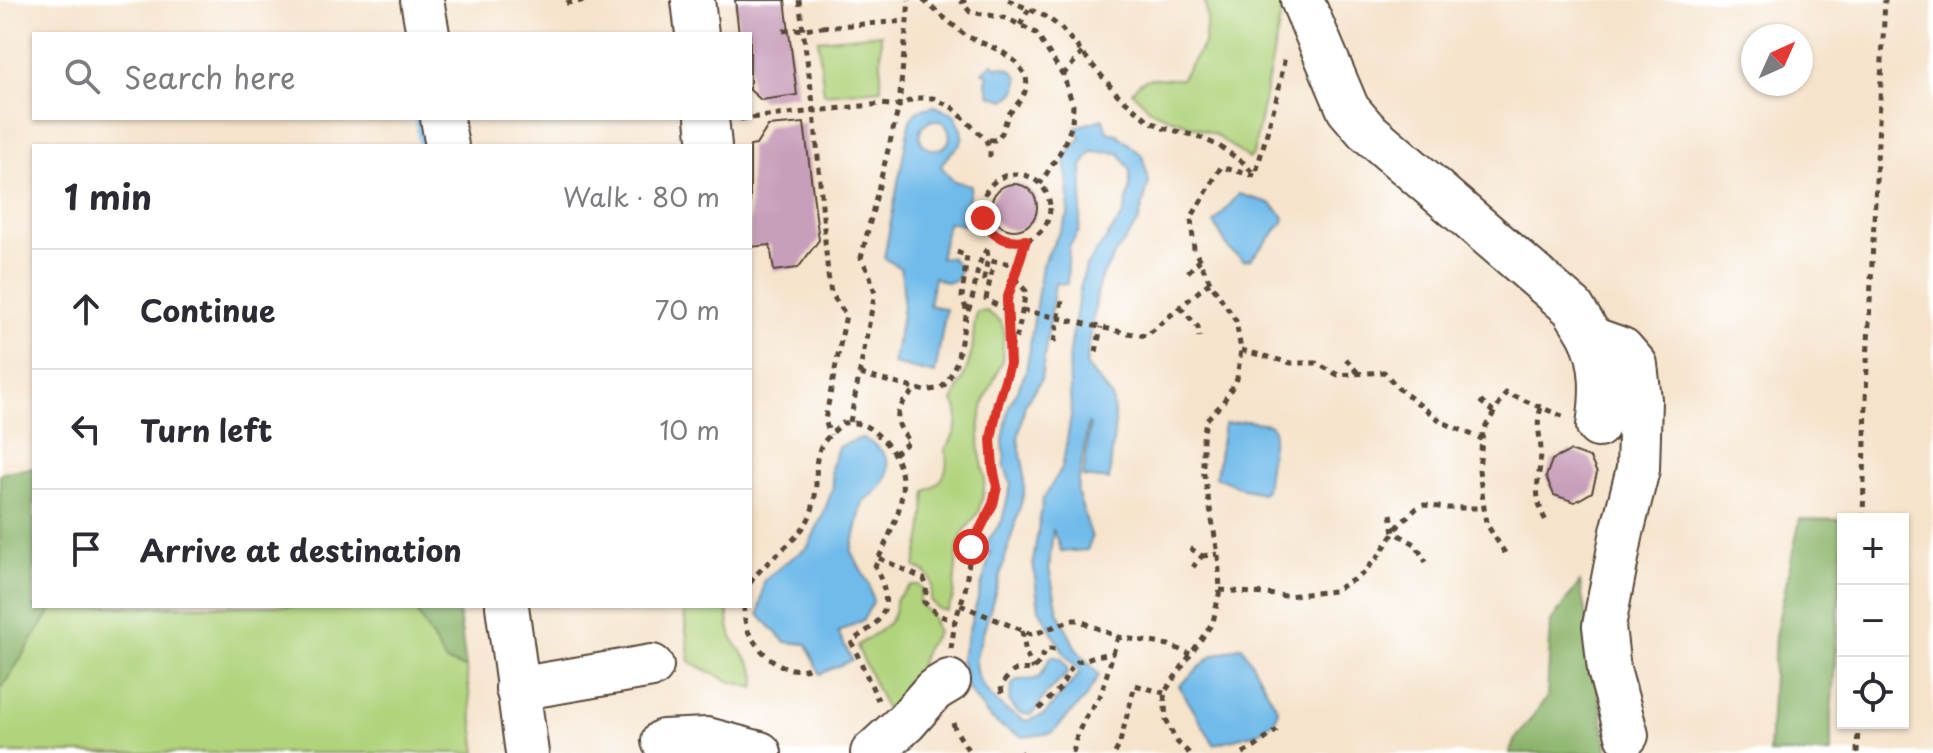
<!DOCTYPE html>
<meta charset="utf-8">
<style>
body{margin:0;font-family:"Playpen Sans",sans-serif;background:#f2f2f3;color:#2b2b33}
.controls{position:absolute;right:24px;bottom:24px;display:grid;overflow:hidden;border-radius:0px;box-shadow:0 2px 6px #0004}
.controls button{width:72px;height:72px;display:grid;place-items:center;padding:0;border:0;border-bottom:2px solid #e1e1e2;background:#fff;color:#2b2b33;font:40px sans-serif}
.compass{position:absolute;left:1741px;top:24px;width:72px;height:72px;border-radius:50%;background:#fff;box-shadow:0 2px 6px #0004;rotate:45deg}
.stop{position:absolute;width:24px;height:24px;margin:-18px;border:6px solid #d93025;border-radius:50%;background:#fff}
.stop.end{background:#d93025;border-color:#fff;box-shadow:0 2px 8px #0008}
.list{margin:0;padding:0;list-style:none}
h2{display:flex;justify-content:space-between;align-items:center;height:104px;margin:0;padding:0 32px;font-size:34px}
h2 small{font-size:26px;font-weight:400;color:#7c7c81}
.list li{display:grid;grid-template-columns:52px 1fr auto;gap:24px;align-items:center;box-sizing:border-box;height:120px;padding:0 32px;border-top:2px solid #e1e1e2}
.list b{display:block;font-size:30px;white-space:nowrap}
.list em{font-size:26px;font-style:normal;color:#7c7c81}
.icon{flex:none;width:44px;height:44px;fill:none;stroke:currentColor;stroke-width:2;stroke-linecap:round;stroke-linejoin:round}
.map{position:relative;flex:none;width:1933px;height:753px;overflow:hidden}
.search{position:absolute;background:#fff;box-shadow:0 2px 6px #0004;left:32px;top:32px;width:720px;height:88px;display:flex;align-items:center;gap:20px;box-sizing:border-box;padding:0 28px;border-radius:0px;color:#7c7c81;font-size:30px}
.panel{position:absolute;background:#fff;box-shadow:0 2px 6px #0004;left:32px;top:144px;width:720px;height:464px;border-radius:0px}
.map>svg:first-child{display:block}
</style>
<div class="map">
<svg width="1933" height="753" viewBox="0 0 1933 753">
<rect width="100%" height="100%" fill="#fff"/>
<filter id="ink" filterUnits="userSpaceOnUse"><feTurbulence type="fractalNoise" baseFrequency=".0125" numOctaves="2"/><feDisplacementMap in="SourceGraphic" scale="16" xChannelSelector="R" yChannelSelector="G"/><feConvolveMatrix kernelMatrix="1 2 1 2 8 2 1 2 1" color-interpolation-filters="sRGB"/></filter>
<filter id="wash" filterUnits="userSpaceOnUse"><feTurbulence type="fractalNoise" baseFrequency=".006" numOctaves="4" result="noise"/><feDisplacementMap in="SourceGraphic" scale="32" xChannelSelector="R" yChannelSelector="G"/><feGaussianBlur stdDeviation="1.8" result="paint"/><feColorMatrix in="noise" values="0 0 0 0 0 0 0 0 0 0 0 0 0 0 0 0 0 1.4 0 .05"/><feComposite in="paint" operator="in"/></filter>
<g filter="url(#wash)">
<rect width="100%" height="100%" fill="#f5e3cb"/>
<g fill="#b0d37c" stroke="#767e4d" stroke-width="2">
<path d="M 1205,0 L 1282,0 L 1283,4 L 1253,155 L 1249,159 L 1214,134 L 1153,112 L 1132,92 C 1143,72 1161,80 1181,79 L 1204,44 L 1207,19 Z"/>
<path d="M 881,34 L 881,89 L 824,94 L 818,40 Z"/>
<path d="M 987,311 L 1001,322 L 1004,331 L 1002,362 L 985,399 L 980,422 L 979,449 L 985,477 L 983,496 L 978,513 L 963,533 L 958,545 L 953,598 L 947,611 L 938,609 L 930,600 C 934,583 933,574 915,567 C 917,553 922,540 923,526 C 924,514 925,503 926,491 C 944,483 950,468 945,449 C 956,435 963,418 953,401 C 961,384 968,369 972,351 C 974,338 973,324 977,312 Z"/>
<path d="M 0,520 L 34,606 L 458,606 L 477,753 L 0,753 Z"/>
<path d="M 911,585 L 918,585 L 922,588 L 919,602 L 932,617 L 937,632 L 925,650 L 912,686 L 887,711 L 857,646 C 875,632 898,626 895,600 Z"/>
<path d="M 683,606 L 717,606 L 718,611 L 728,611 C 728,620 729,629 732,637 C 740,656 761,665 755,688 L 729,681 L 690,662 Z"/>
</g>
<g fill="#8cb56c" stroke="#647045" stroke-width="2">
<path d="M 34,468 L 34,606 L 54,606 L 0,691 L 0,475 L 3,472 Z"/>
<path d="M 1800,519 L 1843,520 L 1843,546 L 1831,716 L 1831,753 L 1769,753 L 1775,636 Z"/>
<path d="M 1580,582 L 1608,753 L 1509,753 L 1514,741 L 1547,697 L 1551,622 Z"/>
<path d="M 413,606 L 458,606 L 466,668 L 446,662 Z"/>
</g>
<g fill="#71bbea" stroke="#567284" stroke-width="2" fill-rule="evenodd">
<path d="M 993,63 L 997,68 L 1000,66 L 1011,69 L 1018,77 C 1019,89 1016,94 1005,100 L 990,95 L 986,81 L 988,76 L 983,71 Z"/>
<path d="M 935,106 L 955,115 C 972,152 956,139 941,166 L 953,181 L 971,185 L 964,225 L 948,222 L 940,258 L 950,257 L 957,264 L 960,271 L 955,281 L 945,282 L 934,277 L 929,305 L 946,309 L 935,374 L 893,364 C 899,332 908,300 900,268 L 884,258 L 910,120 L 918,110 ZM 932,120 L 943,122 C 967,149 920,161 920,135 C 920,126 926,123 932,120 Z"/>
<path d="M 1103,119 L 1107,132 L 1117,134 L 1142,155 L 1149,182 L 1138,223 L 1115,254 L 1099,282 L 1086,365 L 1112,397 L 1115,422 L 1109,480 L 1083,477 L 1090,425 L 1088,424 L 1077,492 L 1092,538 L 1087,550 L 1061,552 L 1053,529 L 1049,568 L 1058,611 L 1076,649 L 1099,675 L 1086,697 L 1052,733 L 1023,737 L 1002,727 L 989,717 L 966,686 L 961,658 L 991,552 L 979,553 L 1002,521 L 1011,484 L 1005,468 L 1003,441 L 1009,406 L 1026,372 L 1042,265 L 1068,216 L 1069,196 L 1065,157 L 1081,138 L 1076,127 ZM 1092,152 L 1119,153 L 1130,170 L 1130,190 L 1123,215 L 1086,266 L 1080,289 L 1069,357 L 1071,417 L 1062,468 L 1043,499 L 1033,562 L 1039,609 L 1064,653 L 1080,673 L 1045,714 L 1027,721 C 1007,714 982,693 976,671 C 973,658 984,631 988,617 C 1000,576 1012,534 1024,493 L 1024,470 L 1018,439 L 1025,404 L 1041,380 L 1055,283 L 1067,284 L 1069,247 L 1079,231 L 1083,190 L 1082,166 Z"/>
<path d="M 1239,194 L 1270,203 L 1284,217 L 1283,223 L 1251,259 L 1244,261 L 1229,249 L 1214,223 Z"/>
<path d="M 1247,421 L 1269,424 L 1274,429 L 1266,490 L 1262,493 L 1244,489 L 1216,477 L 1224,424 Z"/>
<path d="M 861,438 C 898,452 896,482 863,501 L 851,552 L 869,584 L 873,602 L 863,620 L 838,632 L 852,660 L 820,674 L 807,644 L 785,642 L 759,615 L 764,581 L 785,563 L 808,547 L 822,517 L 833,488 L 831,469 L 838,447 Z"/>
<path d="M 1242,646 L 1278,710 L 1276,719 L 1257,733 L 1214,744 L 1179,686 L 1212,656 Z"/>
<path d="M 1052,656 L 1062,659 L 1067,668 L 1067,674 L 1045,695 L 1037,709 L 1030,715 L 1019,713 L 1009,702 L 1012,685 L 1017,680 C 1023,679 1032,681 1037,678 C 1045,675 1045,662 1052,656 Z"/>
</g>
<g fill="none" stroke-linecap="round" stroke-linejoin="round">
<path stroke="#71bbea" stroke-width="9" d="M 419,118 L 423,146"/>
</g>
<g id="blocks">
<g fill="#c89fba">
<path d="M 735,0 L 785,0 L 797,95 L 761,100 L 750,90 L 750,34 L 739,34 Z"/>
<path d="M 804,123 L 819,240 L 798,268 L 774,271 L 770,245 L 750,247 L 750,146 L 756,145 L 768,126 Z"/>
<circle cx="1014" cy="207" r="23"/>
<path d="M 1570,451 L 1590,458 L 1597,473 L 1592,492 L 1575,502 L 1554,495 L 1546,477 L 1552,460 Z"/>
</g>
</g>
</g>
<g filter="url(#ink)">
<use href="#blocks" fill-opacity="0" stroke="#574638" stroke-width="2"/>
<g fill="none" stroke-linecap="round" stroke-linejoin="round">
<defs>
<g id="minor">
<path d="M 422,0 L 428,34"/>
<path d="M 693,0 L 697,34"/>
<path d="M 1302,0 L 1348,109 L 1366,130 L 1573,308 C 1578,317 1585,326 1590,336 C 1604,364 1602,396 1598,426"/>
<path d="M 442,118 L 447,146"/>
<path d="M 707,118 L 710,146"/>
<path d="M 1591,338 L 1622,349 L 1636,365 L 1640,400 L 1638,469 L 1622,532 L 1604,626 L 1609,670 L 1627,735"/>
<path d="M 507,606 L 527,753"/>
<path d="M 517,689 L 652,666"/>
<path d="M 663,741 L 707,739 L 760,753"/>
<path d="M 872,753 L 906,722 L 934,690 L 949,681"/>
</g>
</defs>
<use href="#minor" stroke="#574638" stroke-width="46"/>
<g stroke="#574638" stroke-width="5" stroke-dasharray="6 6" stroke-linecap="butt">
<path d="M 799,0 L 814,111 L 828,275 L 831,293 L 846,315 L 825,420 L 830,435"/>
<path d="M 923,0 L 966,36 L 1001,51 L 1016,62 L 1026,76 L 1027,86 L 1023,97 L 1008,115 L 1002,133 L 995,140 L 986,140"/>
<path d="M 966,0 L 962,2 L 970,12 L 1006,18 L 1036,33 L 1063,75 L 1073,105 L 1072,125 L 1062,149 L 1040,184"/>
<path d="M 1008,0 L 1047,17 L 1062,29 L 1117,94 L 1148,120 L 1163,128 L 1197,136 L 1219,146 L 1244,163 L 1255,176"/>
<path d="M 566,3 L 589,0"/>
<path d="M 1020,25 L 1029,9"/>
<path d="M 822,27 L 907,21"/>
<path d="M 1063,75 L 1082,53"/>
<path d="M 740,119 L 881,104 L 899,106 L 915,98 L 933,98 L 953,108 L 986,140 L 990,151 L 990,160"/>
<circle cx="1016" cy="208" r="34"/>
<path d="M 987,250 L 988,257 L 984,279 L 990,280"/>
<path d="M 1188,272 L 1200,260"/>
<path d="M 1180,307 L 1198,327 L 1199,337"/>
<path d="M 1022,310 L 1122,332 L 1146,336 L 1210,282"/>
<path d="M 968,311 C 977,291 974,267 987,249"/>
<path d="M 1007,311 L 986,299 L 994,261 L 1017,265"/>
<path d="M 1054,342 L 1062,300"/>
<path d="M 1010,349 L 1018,333 L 1026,291 L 1014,278"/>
<path d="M 1241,350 L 1291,363 L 1316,363 L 1338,375 L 1384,372 L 1398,388 L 1442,422 L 1482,439"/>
<path d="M 1096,352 L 1101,327"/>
<path d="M 1346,359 L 1358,373"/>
<path d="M 860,374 L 925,391 L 941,388 L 948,381 L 957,361 L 967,312 L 962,297 L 967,255 L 953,251"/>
<path d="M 1480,401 L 1493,412"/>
<path d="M 1541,408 C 1535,425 1541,436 1541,452 C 1540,480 1531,493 1546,521"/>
<path d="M 850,422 L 875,293 L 869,273 L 861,258 L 899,106 L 909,0"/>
<path d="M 894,454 L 910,441 C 890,420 896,406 917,389"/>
<path d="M 1391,514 L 1394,532 L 1415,544 L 1426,562"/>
<path d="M 1863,519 L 1867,363 L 1885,0"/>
<path d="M 1190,548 L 1202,556 L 1193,567"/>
<path d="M 1505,553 L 1486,523 L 1479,470 L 1483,431 L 1506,393 L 1567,418"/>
<path d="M 1202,556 L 1218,554"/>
<path d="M 879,558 L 924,579 L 927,587 L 924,602 L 938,615 L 955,621"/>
<path d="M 750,583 C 766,559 796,544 809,518 C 814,507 816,493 816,481 C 817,470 815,462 819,451 C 823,439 835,431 843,423 C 862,422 869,426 882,439 C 922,479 894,524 875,566 C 894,606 888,619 851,641 L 878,700"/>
<path d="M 1220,590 L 1287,596 L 1334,591 L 1361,575 L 1377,558 L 1399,525 L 1417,508 L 1424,505 L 1447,508 L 1484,508"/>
<path d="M 960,605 L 1031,634 L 1037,633 L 1072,620 L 1078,620 L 1118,637 L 1169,645 L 1190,654"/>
<path d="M 744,606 C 744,614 745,624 748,631 C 759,653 784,676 809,668"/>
<path d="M 1022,631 L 1026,653 L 1033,669"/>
<path d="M 951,649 L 955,621 L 965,591 L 971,547 L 993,504 L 997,487 L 991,439 L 998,403 L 1010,364 L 1007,325 L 1007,300 L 1026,240"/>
<path d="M 1002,693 L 1001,686 C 1005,680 1010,673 1016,670 C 1023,668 1030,672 1036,666 C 1041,661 1042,654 1047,649 L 1055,649"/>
<path d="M 1039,709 L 1060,688 L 1071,668 L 1077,662 L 1095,656 L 1114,653"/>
<path d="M 953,723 L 955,729 L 970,753"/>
<path d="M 1022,753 L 1023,752"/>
<path d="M 1073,753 L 1077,735 L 1084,720 L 1101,694 L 1118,637"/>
<path d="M 1115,753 L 1119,746 L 1135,685 L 1164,693"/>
<path d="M 1189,753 L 1176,741 L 1166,719 L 1164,693 L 1213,622 L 1220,590 L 1218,554 L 1203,469 L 1203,439 L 1206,420 L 1222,404 L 1237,379 L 1241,350 L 1236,321 L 1210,282 L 1194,249 L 1191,218 L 1221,167 L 1255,176 L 1278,93 L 1285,56"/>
<path d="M 1243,753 L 1255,747 L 1277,730"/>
<path d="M 1857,753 L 1858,723"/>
</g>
<use href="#minor" stroke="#fff" stroke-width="42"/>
<path stroke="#574638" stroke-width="5" stroke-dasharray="6 6" stroke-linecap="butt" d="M 783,31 L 822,27"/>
</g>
</g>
<g fill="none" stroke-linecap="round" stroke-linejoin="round" filter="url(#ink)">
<path stroke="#d93025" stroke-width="10" d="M 971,547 L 993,504 L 997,487 L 993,468 L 991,439 L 998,403 L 1010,364 L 1007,300 L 1026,240 C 1006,243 991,237 983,218"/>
</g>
</svg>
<div class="controls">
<button>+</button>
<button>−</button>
<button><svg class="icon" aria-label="locate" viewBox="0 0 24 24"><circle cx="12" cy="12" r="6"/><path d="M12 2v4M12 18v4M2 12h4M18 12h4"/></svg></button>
</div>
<svg class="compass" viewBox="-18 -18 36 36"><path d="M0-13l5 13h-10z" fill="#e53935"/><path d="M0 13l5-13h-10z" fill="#7c7c81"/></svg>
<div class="stop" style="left:971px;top:547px"></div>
<div class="stop end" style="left:983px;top:218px"></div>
<div class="search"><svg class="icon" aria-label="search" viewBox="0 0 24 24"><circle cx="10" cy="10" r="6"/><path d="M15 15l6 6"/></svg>Search here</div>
<section class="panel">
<h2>1 min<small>Walk · 80 m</small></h2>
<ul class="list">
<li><svg class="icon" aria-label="ahead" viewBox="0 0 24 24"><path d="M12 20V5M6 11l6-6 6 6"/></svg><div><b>Continue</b></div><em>70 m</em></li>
<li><svg class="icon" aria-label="left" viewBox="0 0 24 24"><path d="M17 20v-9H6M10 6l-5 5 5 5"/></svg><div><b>Turn left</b></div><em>10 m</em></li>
<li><svg class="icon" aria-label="arrive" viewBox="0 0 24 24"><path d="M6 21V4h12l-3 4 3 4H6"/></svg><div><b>Arrive at destination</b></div></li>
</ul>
</section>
</div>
